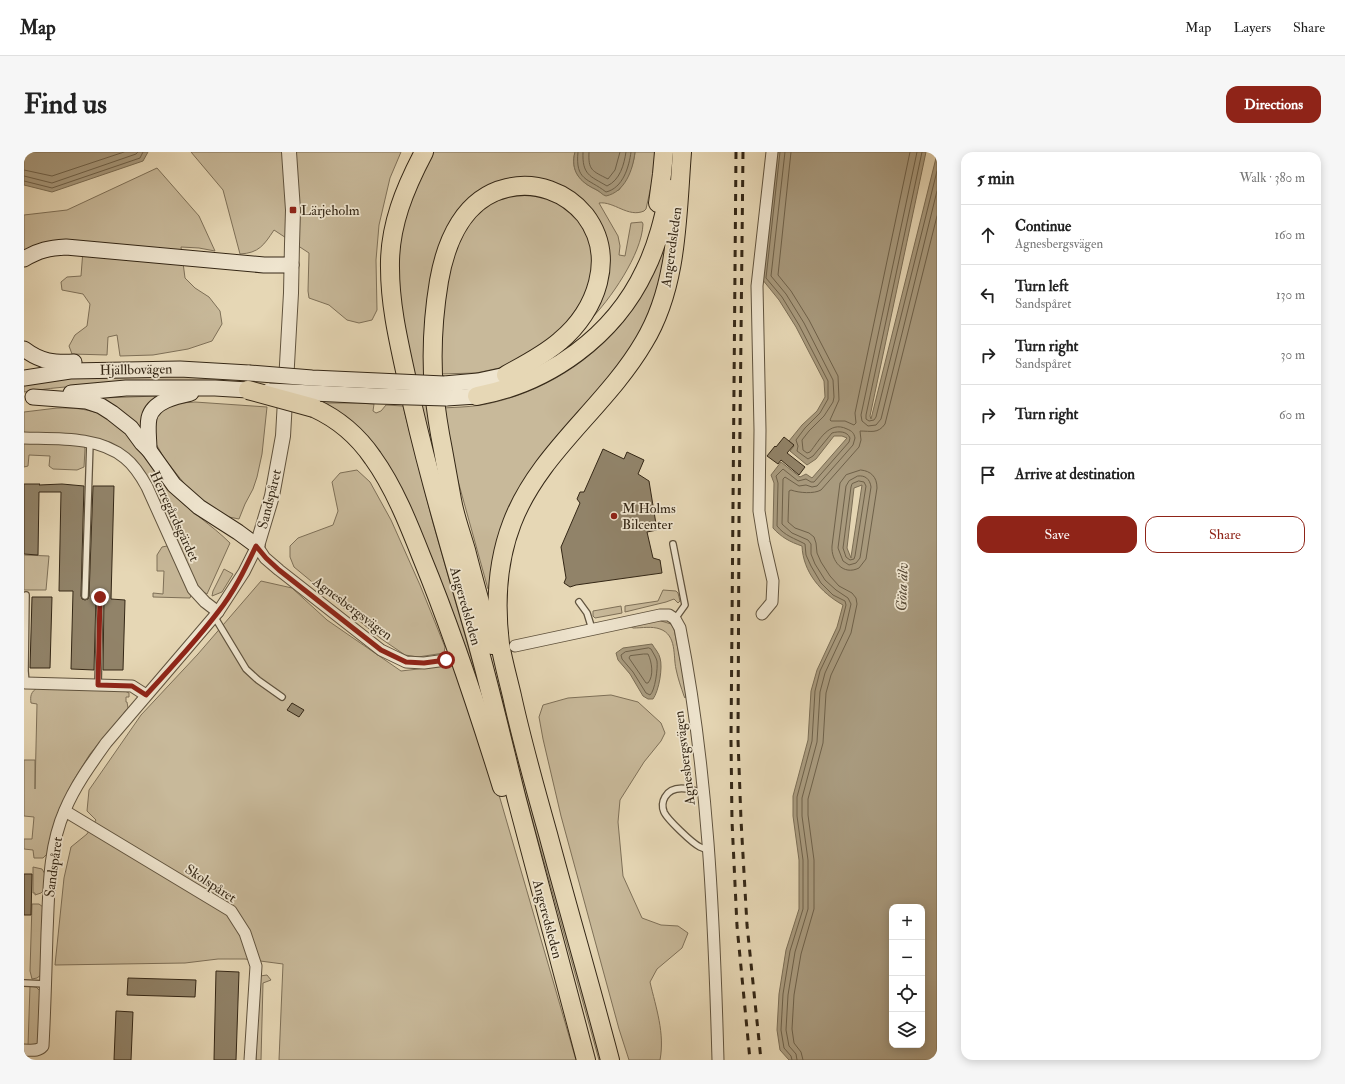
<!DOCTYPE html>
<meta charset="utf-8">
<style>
body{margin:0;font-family:"IM FELL Double Pica",serif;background:#f6f6f6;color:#222}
.controls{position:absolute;right:12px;bottom:12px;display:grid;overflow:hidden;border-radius:8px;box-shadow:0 2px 10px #0003}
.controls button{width:36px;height:36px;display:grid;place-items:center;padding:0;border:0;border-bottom:1px solid #e0e0e0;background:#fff;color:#222;font:20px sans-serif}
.stop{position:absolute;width:12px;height:12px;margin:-9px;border:3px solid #8f2418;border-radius:50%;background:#fff}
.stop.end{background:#8f2418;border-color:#fff;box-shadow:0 1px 4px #0008}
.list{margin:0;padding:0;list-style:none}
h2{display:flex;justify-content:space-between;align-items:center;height:52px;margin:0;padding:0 16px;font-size:17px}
h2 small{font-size:13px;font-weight:400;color:#767676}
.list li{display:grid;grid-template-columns:26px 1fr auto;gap:12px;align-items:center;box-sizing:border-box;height:60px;padding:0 16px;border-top:1px solid #e0e0e0}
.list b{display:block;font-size:15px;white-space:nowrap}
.list p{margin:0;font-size:13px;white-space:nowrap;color:#767676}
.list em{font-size:13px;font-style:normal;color:#767676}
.actions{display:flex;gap:8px;padding:12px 16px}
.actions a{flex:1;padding:9px 0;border:1px solid #8f2418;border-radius:12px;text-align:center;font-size:14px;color:#8f2418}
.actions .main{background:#8f2418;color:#fff}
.icon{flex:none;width:22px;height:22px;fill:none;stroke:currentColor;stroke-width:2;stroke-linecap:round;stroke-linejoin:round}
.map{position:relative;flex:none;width:913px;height:908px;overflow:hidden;border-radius:12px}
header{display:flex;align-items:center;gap:24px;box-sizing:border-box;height:56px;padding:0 20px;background:#fff;border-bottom:1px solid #e0e0e0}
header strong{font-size:19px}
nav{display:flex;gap:22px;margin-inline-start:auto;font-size:14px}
.intro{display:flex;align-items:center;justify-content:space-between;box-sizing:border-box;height:96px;padding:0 24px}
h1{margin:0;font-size:28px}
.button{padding:10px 18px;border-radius:12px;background:#8f2418;color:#fff;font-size:14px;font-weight:700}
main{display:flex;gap:24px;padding:0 24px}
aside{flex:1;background:#fff;border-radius:12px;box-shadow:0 2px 10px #0003}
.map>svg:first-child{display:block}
</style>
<header>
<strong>Map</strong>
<nav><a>Map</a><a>Layers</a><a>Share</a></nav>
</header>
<div class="intro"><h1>Find us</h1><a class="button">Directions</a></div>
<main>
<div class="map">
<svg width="913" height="908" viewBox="0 0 913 908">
<rect width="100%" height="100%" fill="#e6d7b5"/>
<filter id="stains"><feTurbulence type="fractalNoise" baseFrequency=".005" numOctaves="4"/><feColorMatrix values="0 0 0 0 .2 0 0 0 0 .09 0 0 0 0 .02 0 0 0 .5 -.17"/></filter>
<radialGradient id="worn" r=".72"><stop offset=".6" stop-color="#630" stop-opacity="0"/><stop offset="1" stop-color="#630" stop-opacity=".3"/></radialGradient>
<g fill="#c8b99a" stroke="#7e7058">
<path d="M 167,0 L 377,0 L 366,26 L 355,73 L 352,108 L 353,158 L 348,168 L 335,171 L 323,168 L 305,153 L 285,146 L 284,139 L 285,101 L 250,78 C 240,93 235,101 216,102 L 199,38 Z"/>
<path d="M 409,0 L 551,0 C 546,18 556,30 571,37 C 573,38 575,40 577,40 C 582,41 590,38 595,38 C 603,27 610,13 611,0 L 634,0 C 631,19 626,38 622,57 L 620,59 C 604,66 590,49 575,51 L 594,84 L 596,94 L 595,103 L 601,104 L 607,71 L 618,70 L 619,72 C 618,102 586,148 565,169 L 579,136 L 552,44 L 454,41 L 404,171 L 449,443 L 579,908 L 575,908 L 414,328 L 375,153 L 373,105 L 380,63 Z"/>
<path d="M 133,16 L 175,64 L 191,99 L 175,96 L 157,95 L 161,126 L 171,136 L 185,145 L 196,159 L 198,172 L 188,189 L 164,197 L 129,203 L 96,204 L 93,183 L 84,185 L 83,203 L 48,202 L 45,194 L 51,183 L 63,174 L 66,152 L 59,142 L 38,138 L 37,130 L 43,125 L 57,124 L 59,98 L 0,105 L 0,63 L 43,58 Z"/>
<path d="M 494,42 L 513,43 L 538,52 L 552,65 L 559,76 L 564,85 L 569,104 L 566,128 L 559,147 L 534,183 L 480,215 L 452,221 L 415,222 L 415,188 L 424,117 L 441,74 L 466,51 Z"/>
<path d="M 641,93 L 643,93 C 637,121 633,150 619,175 C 585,238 524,280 491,344 C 476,373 472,405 465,437 L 464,437 L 426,300 L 419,256 C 435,255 451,255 467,251 C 526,238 583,200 615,147 C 622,135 627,121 633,109 C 635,103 638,97 641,93 Z"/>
<path d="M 115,222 L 214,227 L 214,230 C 142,230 71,229 0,240 L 0,232 L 46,226 Z"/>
<path d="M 134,245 L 118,282 L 77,246 L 133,244 Z"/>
<path d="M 171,250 L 243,255 L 238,302 L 233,325 L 229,337 L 221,352 L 215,367 L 205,365 L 184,353 L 163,335 L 140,306 L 130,288 L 130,268 L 140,255 L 157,251 Z"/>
<path d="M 299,251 L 334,251 L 350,252 L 349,259 L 352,261 L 357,259 L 362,253 L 379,254 L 409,371 L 476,606 L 377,347 Z"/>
<path d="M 33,256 C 63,255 86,261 107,284 C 122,302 132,324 148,341 C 165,359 188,373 206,391 L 183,442 C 172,438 166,420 161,410 C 141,371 116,333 94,295 L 85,290 L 75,287 L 0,282 L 0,260 Z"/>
<path d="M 0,291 L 52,292 L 60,294 L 61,297 L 60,315 L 53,318 L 29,317 L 25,314 L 26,304 L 5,303 L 4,314 L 0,315 Z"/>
<path d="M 333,318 L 346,330 L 367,368 L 396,433 L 421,495 L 420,501 L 394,505 L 381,503 L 356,486 L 270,415 L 266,405 L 266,394 L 274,386 L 309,373 L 314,359 L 308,330 L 316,321 Z"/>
<path d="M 143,394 L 145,396 L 162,435 L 167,443 L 166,446 L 129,445 L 129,441 L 139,442 L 140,419 L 133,419 L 133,403 L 138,395 Z"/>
<path d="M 0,403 L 25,404 L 22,438 L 0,438 Z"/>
<path d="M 200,417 L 209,422 L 198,440 L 188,444 L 189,439 Z"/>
<path d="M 237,429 L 268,436 L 303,468 L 377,519 L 437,512 L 552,908 L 255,908 L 259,812 L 221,807 L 194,807 L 161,811 L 31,813 L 40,726 L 47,695 L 63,682 L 72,668 L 63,659 L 65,638 L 117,563 L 174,502 Z"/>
<path d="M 639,438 L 652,439 L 654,441 L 656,449 L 654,451 L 650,447 L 642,450 L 601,460 L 601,454 L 634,449 Z"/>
<path d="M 597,454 L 598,461 L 571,466 L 569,464 L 569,459 Z"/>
<path d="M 634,468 L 647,472 L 650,477 L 663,542 L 661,546 L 660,544 C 657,535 654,527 652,517 C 649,504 653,483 636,477 C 628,474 618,476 609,476 L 606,474 Z"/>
<path d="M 13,536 L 101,539 L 105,541 L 105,545 L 102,545 L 102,550 L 103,550 L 104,556 L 66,602 L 49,629 L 43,641 L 23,702 L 19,706 L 10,706 L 9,698 L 0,697 L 0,687 L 8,687 L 10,665 L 0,664 L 0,608 L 11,608 L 11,637 L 13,552 L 7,551 C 6,544 7,540 13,536 Z"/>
<path d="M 587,543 L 614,550 L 637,571 L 641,581 L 637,589 L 620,610 L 596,648 L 594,670 L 599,724 L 618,766 L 637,773 L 654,774 L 664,781 L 658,796 L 633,817 L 626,830 C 632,856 641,881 636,908 L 605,908 L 595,877 L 537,664 L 519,587 L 515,565 L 519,553 L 544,546 Z"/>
<path d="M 9,715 L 18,717 L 21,722 L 20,738 L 17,741 L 11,743 L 11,741 L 9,741 Z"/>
<path d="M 8,752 L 15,752 L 19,755 L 17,823 L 13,826 L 8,827 L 6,819 Z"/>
<path d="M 243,823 L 247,828 L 239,831 L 237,908 L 232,908 L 234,853 L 236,824 Z"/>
<path d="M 6,834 L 12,835 L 16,839 L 14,893 L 4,894 Z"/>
</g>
<g fill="#a99b7f" stroke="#7a6d55" fill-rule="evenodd">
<path d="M 0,0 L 124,0 L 119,9 L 28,40 L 0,33 Z"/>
<path d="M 551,0 L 611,0 C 609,18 601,40 582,44 C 578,43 576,39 571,37 C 556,30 546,19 551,0 Z"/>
<path d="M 753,0 L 902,0 L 846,264 L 847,267 L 913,2 L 913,908 L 765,908 L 756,898 L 753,878 L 755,842 L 762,798 L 775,757 L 775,708 L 769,664 L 769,644 L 784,588 L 787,539 L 793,518 L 813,475 L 819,453 C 797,441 779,420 778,394 C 766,390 757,385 749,376 L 750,331 L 747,323 L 757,310 L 776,325 L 782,322 L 788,326 L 823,286 L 818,284 L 810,284 L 792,307 L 783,313 L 766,299 L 770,294 L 765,289 L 778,273 L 793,259 L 801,245 L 800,229 L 772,175 L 755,148 L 738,127 ZM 838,333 L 827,405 L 827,406 L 823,396 L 830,336 ZM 868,755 L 898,755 L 898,893 L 868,893 Z"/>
<path d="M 628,492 C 631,497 635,501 636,506 C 639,515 635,539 629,547 L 624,547 L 619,544 L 606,522 L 594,508 L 592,501 L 599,496 Z"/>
</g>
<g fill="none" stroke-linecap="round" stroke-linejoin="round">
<g stroke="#6e614a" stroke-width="1">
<path d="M 554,0 C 551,29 564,26 582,40 C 599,36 605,15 607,0"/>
<path d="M 559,0 C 558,23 566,24 583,34 C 596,28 600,13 602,0"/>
<path d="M 565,0 C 564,18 568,19 584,27 L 591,18 L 596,0"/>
<path d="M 756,0 L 742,126 L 758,145 L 775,173 L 804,229 L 804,247 L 796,261 L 781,276 L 772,288 L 774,294 L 773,299 L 784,307 L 789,304 L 808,281 C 815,279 823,279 826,286 L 825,290 L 790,330 L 787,330 L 782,327 L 774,329 L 759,317 L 752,324 L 754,331 L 753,374 C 761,384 770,386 781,392 L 782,403 L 787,414 L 797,431 L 809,443 L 821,449 L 822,453 L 816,477 L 796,519 L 791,539 L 788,589 L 773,645 L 773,664 L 779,708 L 779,757 L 766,799 L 759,842 L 757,878 L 760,896 L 767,904 L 768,908"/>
<path d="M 761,0 L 747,124 L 762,142 L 780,171 L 809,228 L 810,245 L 809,250 L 800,264 L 785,279 L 778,288 L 779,298 L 783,301 L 786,300 C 795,289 805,268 823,277 C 828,279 830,281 831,286 L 829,293 L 793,334 L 788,335 L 782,333 L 775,334 L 761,325 L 759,327 L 758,372 L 768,381 L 784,388 L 787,392 L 787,402 L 791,412 L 801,428 L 812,438 L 824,446 L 827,452 L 821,478 L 801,521 L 796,540 L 793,590 L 778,646 L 778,664 L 784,708 L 784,757 L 771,800 L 764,843 L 762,878 L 765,894 L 772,902 L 773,908"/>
<path d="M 767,0 L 754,123 L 767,139 L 785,168 L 814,224 L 815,248 L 806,268 L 807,269 L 821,269 L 830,273 L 832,271 L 831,261 L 886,0"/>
<path d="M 893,0 L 837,263 L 838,269 L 844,274 L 852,273 L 857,267 L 913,39"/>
<path d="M 898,0 L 842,263 L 842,267 L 845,269 L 850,268 L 852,265 L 913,19"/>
<path d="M 0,18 L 28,24 L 100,0"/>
<path d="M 0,24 L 28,31 L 112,2 L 114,0"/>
<path d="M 0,29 L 28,36 L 116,6 L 119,0"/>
<path d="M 837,318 C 847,319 853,325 853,336 L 842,407 L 835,416 C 819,424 807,409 808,394 L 816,331 L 822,323 Z"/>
<path d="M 834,324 C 841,323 846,327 847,335 L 836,406 L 832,411 L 825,413 L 819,409 L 814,396 L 822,334 L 825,329 Z"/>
<path d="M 835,329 L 840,330 L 842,334 L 831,404 L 830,407 L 826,408 L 822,405 L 819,396 L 827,335 L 828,332 Z"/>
<path d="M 625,496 L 627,497 C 629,501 632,505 633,509 C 634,516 631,539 626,543 L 622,541 L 609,520 L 598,507 L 597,503 L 601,500 Z"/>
<path d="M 620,502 L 624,502 C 628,510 630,524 624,531 L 622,531 L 605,506 L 606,504 Z"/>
<path d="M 779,908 L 777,900 L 770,891 L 768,877 L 770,843 L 777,802 L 790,757 L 790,708 L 784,663 L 784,647 L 799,591 L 802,541 L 807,523 L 827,481 L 833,452 L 832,446 L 828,441 L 815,434 L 806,424 L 797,410 L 793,401 L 792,391 L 790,385 L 785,381 L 771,376 L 764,370 L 765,339 L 767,338 C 775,341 790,342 797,338 L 835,295 L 837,288 L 836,279 C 847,279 854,282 861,272 L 913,64"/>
</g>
</g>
<g fill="#918369" stroke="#342716">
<path d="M 760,285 L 770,293 L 763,301 L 781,315 L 775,323 L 757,308 L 754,312 L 743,304 L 751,294 L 752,295 Z"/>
<path d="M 579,297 L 600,307 L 603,300 L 620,308 L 614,322 L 625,329 L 633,378 L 623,380 L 629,406 L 636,408 L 638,421 L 552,433 L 546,435 L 540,431 L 542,426 L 537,395 L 556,351 L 553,347 L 556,340 L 560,340 Z"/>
<path d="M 0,332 L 16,332 L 15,333 L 38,332 L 60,334 L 57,444 L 58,447 L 61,448 L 64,447 L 65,444 L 69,334 L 90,334 L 87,447 L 101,448 L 99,518 L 79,518 L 80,445 L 79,442 L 76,441 L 73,442 L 72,445 L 70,518 L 47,517 L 49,439 L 35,439 L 37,340 L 15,340 L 14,403 L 0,402 Z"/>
<path d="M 8,445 L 28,445 L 26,516 L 6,516 Z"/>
<path d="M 268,551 L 280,558 L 275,565 L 263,558 Z"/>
<path d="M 0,722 L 8,722 L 7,763 L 0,763 Z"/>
<path d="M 192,819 L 215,820 L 212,908 L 190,908 Z"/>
<path d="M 104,826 L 172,828 L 171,845 L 103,843 Z"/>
<path d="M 92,859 L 109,860 L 107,908 L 90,908 Z"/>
</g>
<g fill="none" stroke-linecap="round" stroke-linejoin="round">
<defs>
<g id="service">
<path d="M 649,392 L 661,453 L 651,467"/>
<path d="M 61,444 L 66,290"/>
<path d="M 555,450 L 563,461 L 568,477"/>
<path d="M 190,464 L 222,517 L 234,528 L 258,545"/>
<path d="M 2,531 L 1,519 L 2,443"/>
<path d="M 74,533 L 76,445"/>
<path d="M 680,642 C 668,637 649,631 641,645 C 638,650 638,655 640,660 C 643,667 668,691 676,695 C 678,696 681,697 684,698"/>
<path d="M 0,831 L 22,832"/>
</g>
<g id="minor">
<path d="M 0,286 C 33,287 74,284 101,306 C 111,314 117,324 123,335 L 169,437 L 181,450 L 194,460"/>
<path d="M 738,462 L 748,450 L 749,429 L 740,390 L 735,359 L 736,278 L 733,134 L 748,0"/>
<path d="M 491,494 L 636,463 L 645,463 L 651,467 L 656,476 C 684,618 690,763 694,908"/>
<path d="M 2,531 L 108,534 L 122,543"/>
<path d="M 41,659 L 207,759 L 221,781 L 232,814 L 226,908"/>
<path d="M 0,898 C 7,898 14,900 19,894 C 21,856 22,819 23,781 C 25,741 24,696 41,658 C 51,634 67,612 82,591 L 194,460 L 220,420 L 233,394 L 241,406 L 255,418 L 357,498 L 382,510 L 400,511 L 422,508"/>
</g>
<path id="tertiary" d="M 233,394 L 248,344 L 259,284 L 267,141 L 268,92 L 269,58 L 265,0"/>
<g id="secondary">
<path d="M 0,107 C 15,98 25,96 42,95 L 240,113 L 267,113"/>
<path d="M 0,197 C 17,210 30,211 50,210"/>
<path d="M 0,226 L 46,219 L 156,217 L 225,221"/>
<path d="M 420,232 L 454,229 L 482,223"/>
<path d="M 47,241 L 102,236 L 191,236 L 224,238"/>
<path d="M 9,245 L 62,249 L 77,254 L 88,261 L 107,276 L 118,291 L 125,298 L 150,333 L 175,355 L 214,380 L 233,394"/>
<path d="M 422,246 L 453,244"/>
<path d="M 125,298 C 125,287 123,276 125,266 C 129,249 153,244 167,241"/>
</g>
<g id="trunk">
<path d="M 400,0 C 381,36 365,74 366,116 C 366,154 375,191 383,228 C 401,313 426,395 450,479 C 466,535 479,592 493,648 C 516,735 539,821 562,908"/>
<path d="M 634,51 L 638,22 L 640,0"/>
<path d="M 453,244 C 525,231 590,184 621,118 C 634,92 640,64 646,37"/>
<path d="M 290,256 C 314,267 334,284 349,306 C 370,335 385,373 398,406 C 429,481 454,558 478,635"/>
<path d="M 468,493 C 459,461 450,430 442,398 C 437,381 431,365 428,348 C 425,331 422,314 419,298 C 415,278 412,259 410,239 C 407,202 409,165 415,129 C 422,89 440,46 483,36 C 512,29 542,40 561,63 C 593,105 572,159 536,189 C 520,203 500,213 482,223"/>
<path d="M 586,908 C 566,832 544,757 524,682 C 511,636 498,590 488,544 C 484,527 479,509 476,492 C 471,451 473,410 488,371 C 515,300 582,255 620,190 C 654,134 653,64 658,0"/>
</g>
</defs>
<use href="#service" stroke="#60533e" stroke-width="8"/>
<use href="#minor" stroke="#60533e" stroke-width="13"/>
<use href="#tertiary" stroke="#60533e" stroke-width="16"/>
<use href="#secondary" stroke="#342716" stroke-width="17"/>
<use href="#trunk" stroke="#342716" stroke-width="20"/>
<use href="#service" stroke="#efe5cf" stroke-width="5.5"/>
<use href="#minor" stroke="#efe5cf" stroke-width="11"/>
<use href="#tertiary" stroke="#efe5cf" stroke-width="14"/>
<use href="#secondary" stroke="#efe5cf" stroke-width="15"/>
<use href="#trunk" stroke="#e6d7b5" stroke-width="18"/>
<g stroke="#342716" stroke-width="3" stroke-dasharray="7 7" stroke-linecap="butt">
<path d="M 712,0 L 707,588 L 708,669 L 713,774 L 726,908"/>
<path d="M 719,0 L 715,367 L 714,588 L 717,668 L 723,773 L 737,908"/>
</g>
<defs>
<g id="secondary-bridge">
<path d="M 225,221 L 288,226 L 420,232"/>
<path d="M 245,239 L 353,244 L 422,246"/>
</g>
<path id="trunk-bridge" d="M 224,238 L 290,256"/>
</defs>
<use href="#secondary-bridge" stroke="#342716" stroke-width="17" stroke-linecap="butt"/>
<use href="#trunk-bridge" stroke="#342716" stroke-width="20" stroke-linecap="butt"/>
<use href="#secondary-bridge" stroke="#efe5cf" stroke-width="15"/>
<use href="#trunk-bridge" stroke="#e6d7b5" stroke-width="18"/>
</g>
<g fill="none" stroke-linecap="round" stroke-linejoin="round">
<path stroke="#8f2418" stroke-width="5" d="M 76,445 L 74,533 L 108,534 L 122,543 C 147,516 172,489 194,460 C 210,440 221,417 232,394 L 242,406 L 255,418 L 357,498 L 382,510 L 400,511 L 422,508"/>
</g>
<g fill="#8f2418" stroke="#efe5cf" stroke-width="1.5">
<rect x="265" y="54" width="8" height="8" rx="2"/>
<circle cx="590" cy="364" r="4"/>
</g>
<g text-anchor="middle" stroke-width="3.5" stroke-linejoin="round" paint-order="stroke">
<g font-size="14" fill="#342716" stroke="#efe5cf" text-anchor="start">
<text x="277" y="63">Lärjeholm</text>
<text x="598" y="361">M Holms<tspan x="598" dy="16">Bilcenter</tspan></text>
</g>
<g font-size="14" fill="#342716" stroke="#efe5cf">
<text transform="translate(647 95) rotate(-82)" y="5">Angeredsleden</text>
<text transform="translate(112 217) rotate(-1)" y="5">Hjällbovägen</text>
<text transform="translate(245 347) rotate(-76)" y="5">Sandspåret</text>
<text transform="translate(151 364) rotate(65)" y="5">Herregårdsgärdet</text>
<text transform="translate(442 454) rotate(74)" y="5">Angeredsleden</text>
<text transform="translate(329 456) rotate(37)" y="5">Agnesbergsvägen</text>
<text transform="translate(660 606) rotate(-97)" y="5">Agnesbergsvägen</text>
<text transform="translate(29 715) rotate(-82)" y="5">Sandspåret</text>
<text transform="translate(187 731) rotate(33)" y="5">Skolspåret</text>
<text transform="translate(524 767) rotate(75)" y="5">Angeredsleden</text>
</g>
<g font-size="15" font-style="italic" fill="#574a36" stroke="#efe5cf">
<text transform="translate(878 435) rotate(-88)" y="5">Göta älv</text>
</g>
</g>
<rect width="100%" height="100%" filter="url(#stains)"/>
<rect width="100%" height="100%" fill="url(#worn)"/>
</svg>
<div class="controls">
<button>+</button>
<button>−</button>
<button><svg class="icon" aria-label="locate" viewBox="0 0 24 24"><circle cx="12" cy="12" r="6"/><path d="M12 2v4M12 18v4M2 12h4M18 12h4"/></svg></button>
<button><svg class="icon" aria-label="layers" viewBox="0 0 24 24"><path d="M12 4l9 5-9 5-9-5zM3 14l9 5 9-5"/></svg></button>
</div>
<div class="stop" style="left:422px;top:508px"></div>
<div class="stop end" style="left:76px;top:445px"></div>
</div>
<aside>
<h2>5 min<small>Walk · 380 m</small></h2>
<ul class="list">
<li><svg class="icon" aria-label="ahead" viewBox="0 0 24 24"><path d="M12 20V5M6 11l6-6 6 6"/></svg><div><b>Continue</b><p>Agnesbergsvägen</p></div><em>160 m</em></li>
<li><svg class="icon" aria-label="left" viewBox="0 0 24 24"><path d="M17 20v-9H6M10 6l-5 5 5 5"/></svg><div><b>Turn left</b><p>Sandspåret</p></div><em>130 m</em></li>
<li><svg class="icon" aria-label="right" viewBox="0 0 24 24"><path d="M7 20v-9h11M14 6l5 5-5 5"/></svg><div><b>Turn right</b><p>Sandspåret</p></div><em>30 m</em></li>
<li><svg class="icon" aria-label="right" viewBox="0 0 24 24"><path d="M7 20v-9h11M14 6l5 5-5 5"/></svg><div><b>Turn right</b></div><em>60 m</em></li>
<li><svg class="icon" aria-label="arrive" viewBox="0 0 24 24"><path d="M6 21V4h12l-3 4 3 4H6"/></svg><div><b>Arrive at destination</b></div></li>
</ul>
<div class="actions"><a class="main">Save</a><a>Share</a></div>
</aside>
</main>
